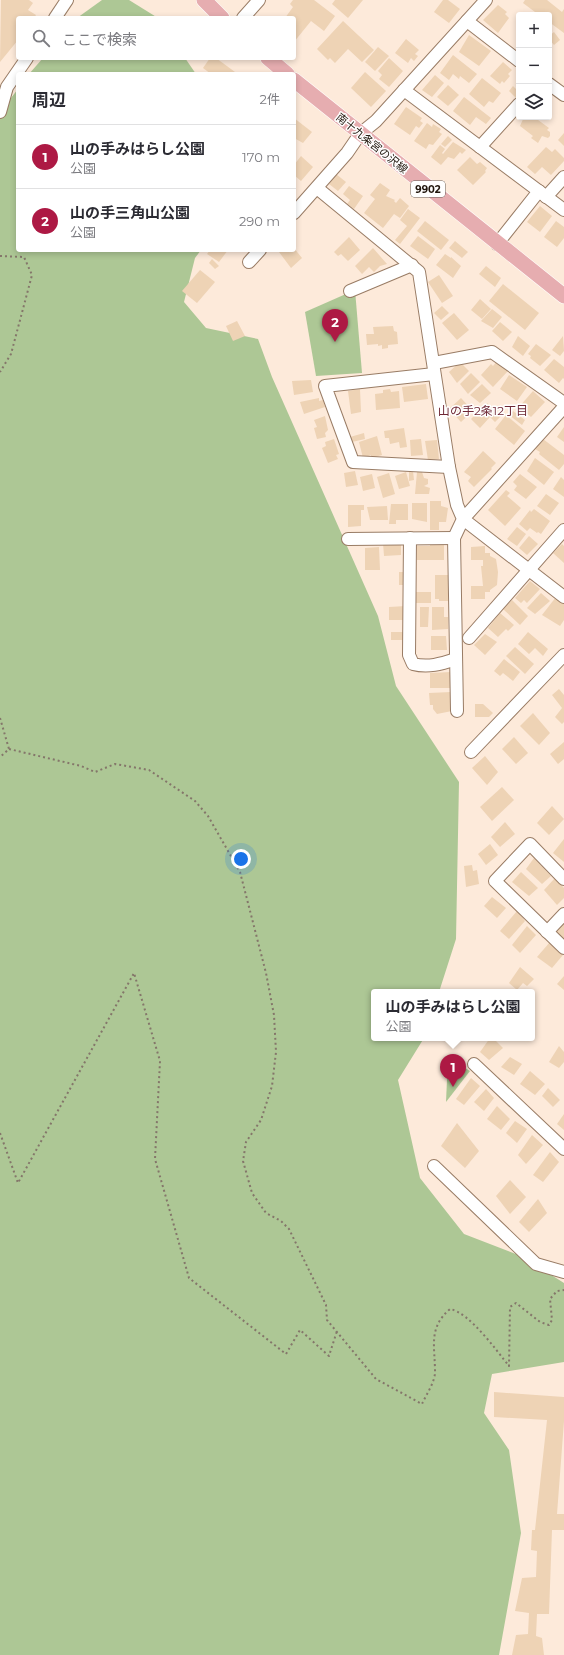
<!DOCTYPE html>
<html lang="ja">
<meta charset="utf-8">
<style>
body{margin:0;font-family:Montserrat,"Noto Sans JP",sans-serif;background:#f7f7f7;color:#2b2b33}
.controls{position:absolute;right:12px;top:12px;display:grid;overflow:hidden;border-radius:4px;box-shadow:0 2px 6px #0003}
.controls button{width:36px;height:36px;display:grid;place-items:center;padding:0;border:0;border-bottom:1px solid #e1e1e2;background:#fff;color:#2b2b33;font:20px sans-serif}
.you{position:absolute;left:241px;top:859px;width:14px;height:14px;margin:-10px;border:3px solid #fff;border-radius:50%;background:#1a73e8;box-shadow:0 0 0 6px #1a73e833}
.badge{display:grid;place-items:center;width:26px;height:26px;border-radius:50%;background:#ad1944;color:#fff;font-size:13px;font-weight:700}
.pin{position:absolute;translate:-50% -33px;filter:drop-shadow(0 1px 2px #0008)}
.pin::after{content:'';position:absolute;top:21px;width:14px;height:12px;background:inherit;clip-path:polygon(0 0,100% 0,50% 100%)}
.popup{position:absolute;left:371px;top:989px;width:164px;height:52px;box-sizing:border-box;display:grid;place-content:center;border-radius:4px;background:#fff;filter:drop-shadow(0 1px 3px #0005);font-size:13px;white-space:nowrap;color:#7c7c81}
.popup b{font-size:15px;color:#2b2b33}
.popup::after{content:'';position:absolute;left:50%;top:100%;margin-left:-8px;border:8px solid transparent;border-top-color:#fff}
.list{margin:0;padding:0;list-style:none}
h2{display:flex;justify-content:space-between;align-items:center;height:52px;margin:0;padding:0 16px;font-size:17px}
h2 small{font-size:13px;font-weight:400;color:#7c7c81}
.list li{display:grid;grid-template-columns:26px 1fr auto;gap:12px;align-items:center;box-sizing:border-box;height:64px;padding:0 16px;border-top:1px solid #e1e1e2}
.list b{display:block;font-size:15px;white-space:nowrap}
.list p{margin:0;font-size:13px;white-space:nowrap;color:#7c7c81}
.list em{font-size:13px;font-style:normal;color:#7c7c81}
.icon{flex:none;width:22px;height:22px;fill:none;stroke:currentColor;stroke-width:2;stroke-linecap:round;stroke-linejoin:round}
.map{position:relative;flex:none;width:564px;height:1655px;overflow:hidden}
.search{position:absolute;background:#fff;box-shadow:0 2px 6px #0003;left:16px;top:16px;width:280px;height:44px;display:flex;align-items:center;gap:10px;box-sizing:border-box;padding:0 14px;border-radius:4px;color:#7c7c81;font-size:15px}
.panel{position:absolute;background:#fff;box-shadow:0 2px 6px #0003;left:16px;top:72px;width:280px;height:180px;border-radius:4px}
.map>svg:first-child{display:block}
</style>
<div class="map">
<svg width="564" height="1655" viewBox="0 0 564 1655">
<rect width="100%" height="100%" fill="#fdeada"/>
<g fill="#adc795">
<path d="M 102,0 L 129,0 L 158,18 L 77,18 Z"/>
<path d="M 43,58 L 185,58 L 196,74 L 29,74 Z"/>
<path d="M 18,89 L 18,250 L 201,250 L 195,258 L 184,302 L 206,328 L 258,339 L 272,377 L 378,616 L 396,686 L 459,782 L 456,939 L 439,992 L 374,992 L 374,1038 L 424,1038 L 398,1080 L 420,1178 L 464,1234 L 521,1256 L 564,1283 L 564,1362 L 492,1374 L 484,1413 L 509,1450 L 521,1533 L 499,1655 L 0,1655 L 0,112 Z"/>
<path d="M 355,290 L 362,373 L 316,376 L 305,312 Z"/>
<path d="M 448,1057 L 470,1071 L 446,1102 Z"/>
</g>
<g fill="#eed3b5">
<path d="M 1,0 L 29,0 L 33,3 L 28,10 L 36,15 L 34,18 L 18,18 L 18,40 L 0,62 Z"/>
<path d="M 293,0 L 314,0 L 335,16 L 324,31 L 311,21 L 294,42 L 294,18 L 285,18 L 293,7 L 290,4 Z"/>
<path d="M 335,0 L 363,0 L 348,18 L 332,4 Z"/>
<path d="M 443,0 L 448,0 L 460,9 L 449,23 L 434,12 Z"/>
<path d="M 525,0 L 547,0 L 562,12 L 564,9 L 564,33 L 549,22 L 549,15 L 539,15 L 523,3 Z"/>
<path d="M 498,5 L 507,12 L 505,14 L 509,18 L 498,33 L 483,20 Z"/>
<path d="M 343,21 L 374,50 L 362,62 L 348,49 L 335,63 L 330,58 L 328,60 L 317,49 Z"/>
<path d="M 554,32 L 560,40 L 554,45 L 549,39 L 549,36 Z"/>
<path d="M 469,35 L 491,51 L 479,66 L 459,52 Z"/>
<path d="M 406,39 L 419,50 L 415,54 L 418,56 L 414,61 L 411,58 L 408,63 L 395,53 Z"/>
<path d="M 378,47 L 389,56 L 375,71 L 365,62 Z"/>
<path d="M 453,55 L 477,74 L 469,83 L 460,76 L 459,79 L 453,74 L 449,80 L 440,73 Z"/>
<path d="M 210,58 L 216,58 L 235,72 L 234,74 L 211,74 L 203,68 Z"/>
<path d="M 389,58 L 403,71 L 389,87 L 379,79 L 382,75 L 378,71 Z"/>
<path d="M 503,62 L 512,70 L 508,74 L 510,76 L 504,83 L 502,81 L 500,84 L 490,76 Z"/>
<path d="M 365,72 L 386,91 L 371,107 L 351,88 Z"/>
<path d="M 435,75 L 444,83 L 432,97 L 422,90 Z"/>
<path d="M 482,78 L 501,93 L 493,103 L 489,101 L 484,107 L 469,94 Z"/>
<path d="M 448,85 L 459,95 L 448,106 L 437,97 Z"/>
<path d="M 513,86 L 519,92 L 516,98 L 509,91 Z"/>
<path d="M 464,97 L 491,118 L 486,124 L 476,117 L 470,125 L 453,111 Z"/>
<path d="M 406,107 L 422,118 L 420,121 L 423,123 L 419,128 L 416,126 L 410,135 L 394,124 Z"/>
<path d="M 524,117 L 534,117 L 549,128 L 547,130 L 550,132 L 550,136 L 548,138 L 542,136 L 538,143 L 531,138 L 533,136 L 520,126 Z"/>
<path d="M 294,118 L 312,132 L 303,143 L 294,138 Z"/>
<path d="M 427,123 L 432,127 L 433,124 L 441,129 L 439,132 L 442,134 L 433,145 L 429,144 L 426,149 L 414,141 Z"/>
<path d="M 564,133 L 564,146 L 558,140 Z"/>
<path d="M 448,136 L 452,140 L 445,147 L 441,144 Z"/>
<path d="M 453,142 L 466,150 L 462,154 L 460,152 L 454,159 L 448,157 L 441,165 L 431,157 L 440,145 L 445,149 L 442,153 L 443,154 Z"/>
<path d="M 546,147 L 552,152 L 555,149 L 564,158 L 564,161 L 551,175 L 542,167 L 535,174 L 527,167 Z"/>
<path d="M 301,156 L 313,167 L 301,181 L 294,175 L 294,165 Z"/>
<path d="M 470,157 L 477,164 L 480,162 L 487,168 L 485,171 L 486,172 L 473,185 L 457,170 Z"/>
<path d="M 336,174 L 346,182 L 338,191 L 329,184 Z"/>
<path d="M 380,183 L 390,190 L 386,196 L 395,200 L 394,201 L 396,203 L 400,198 L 409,206 L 400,218 L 394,214 L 383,228 L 364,213 L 375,199 L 370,195 Z"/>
<path d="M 349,186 L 363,196 L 354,209 L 347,204 L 350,200 L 343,194 Z"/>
<path d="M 540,206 L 552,216 L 540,232 L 527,222 Z"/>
<path d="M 408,209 L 420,218 L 400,244 L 395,240 L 407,226 L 400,220 Z"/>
<path d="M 425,221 L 449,240 L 441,250 L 417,231 Z"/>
<path d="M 556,221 L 564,227 L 564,238 L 557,247 L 544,237 Z"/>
<path d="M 418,236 L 435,249 L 428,259 L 410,246 Z"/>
<path d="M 349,237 L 360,250 L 348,261 L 341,254 L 338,256 L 334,252 Z"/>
<path d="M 455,241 L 468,252 L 462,258 L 449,248 Z"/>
<path d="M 294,248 L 302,258 L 291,268 L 279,252 L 282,250 L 294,250 Z"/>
<path d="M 373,248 L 387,264 L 380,266 L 374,272 L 369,267 L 362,274 L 355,266 Z"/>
<path d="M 210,250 L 228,250 L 219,262 L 207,254 Z"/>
<path d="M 445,254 L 451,258 L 451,257 L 461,266 L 453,278 L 436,265 Z"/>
<path d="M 212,259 L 219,266 L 215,269 L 209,263 Z"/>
<path d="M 486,266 L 501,278 L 495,287 L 479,274 Z"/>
<path d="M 200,270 L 215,282 L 197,303 L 182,291 Z"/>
<path d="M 439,275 L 453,296 L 442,303 L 428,282 Z"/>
<path d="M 503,284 L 539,313 L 525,330 L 489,301 Z"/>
<path d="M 480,299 L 491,309 L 482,319 L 471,310 Z"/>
<path d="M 442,306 L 449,313 L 441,320 L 434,313 Z"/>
<path d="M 492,309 L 502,317 L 493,328 L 481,321 Z"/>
<path d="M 454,313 L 469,330 L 457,340 L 442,323 Z"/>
<path d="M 237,321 L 245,336 L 233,341 L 226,326 Z"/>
<path d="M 500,322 L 512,332 L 503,341 L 492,331 Z"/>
<path d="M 393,326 L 394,331 L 397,332 L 398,344 L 388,345 L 388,348 L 382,349 L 382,345 L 378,346 L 378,344 L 367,345 L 366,334 L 374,334 L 373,327 Z"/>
<path d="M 518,336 L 530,346 L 523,356 L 512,347 Z"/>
<path d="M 563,336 L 564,351 L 560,356 L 552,350 Z"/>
<path d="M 536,344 L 551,355 L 540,366 L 530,358 L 531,356 L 528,354 Z"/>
<path d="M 554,359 L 564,367 L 564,379 L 563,378 L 559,383 L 544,370 Z"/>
<path d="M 497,361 L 508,371 L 493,387 L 481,375 L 491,364 L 493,366 Z"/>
<path d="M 460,362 L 469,371 L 457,383 L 449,372 Z"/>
<path d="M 471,373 L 480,382 L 468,394 L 460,384 Z"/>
<path d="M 509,375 L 527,387 L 517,401 L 500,389 Z"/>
<path d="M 311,380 L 313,392 L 294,395 L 292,381 Z"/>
<path d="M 426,384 L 428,399 L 404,402 L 402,387 Z"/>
<path d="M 482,384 L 491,393 L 480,403 L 470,395 Z"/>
<path d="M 360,389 L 361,412 L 351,414 L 348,391 Z"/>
<path d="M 390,389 L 391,392 L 399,391 L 400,408 L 376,410 L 375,394 L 383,393 L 383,390 Z"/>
<path d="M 533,391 L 545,402 L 531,417 L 519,407 Z"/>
<path d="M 319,398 L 319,401 L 323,400 L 325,407 L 304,414 L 300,402 Z"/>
<path d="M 461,398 L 473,411 L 461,422 L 449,409 Z"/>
<path d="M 487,403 L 501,416 L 495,422 L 490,417 L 480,428 L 471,419 Z"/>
<path d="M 513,411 L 525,420 L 522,425 L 509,415 Z"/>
<path d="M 506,415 L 525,431 L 514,445 L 495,429 Z"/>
<path d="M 325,416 L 328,430 L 325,433 L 326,437 L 317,439 L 314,428 L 317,427 L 314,420 Z"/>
<path d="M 564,427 L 564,442 L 557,437 Z"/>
<path d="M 404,428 L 407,447 L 400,448 L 399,442 L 390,444 L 389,438 L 385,438 L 384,431 Z"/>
<path d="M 364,433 L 365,439 L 352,442 L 350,437 Z"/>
<path d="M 377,436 L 382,455 L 371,458 L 371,455 L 363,458 L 359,442 Z"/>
<path d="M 334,439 L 339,454 L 336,455 L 338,459 L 328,463 L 322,448 L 326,446 L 325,442 Z"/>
<path d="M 421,439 L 423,455 L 411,456 L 410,440 Z"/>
<path d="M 543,439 L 564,455 L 564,464 L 559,470 L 539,454 L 540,452 L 535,449 Z"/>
<path d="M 437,440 L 439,459 L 428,460 L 425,441 Z"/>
<path d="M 483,451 L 496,463 L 491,468 L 492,469 L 474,487 L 468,481 L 471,477 L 464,472 Z"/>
<path d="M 535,458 L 554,472 L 544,485 L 527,471 Z"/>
<path d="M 355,471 L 358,485 L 346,487 L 344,473 Z"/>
<path d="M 409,471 L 413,471 L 414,480 L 409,481 Z"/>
<path d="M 406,472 L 410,486 L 399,489 L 395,476 Z"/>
<path d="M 417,472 L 422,472 L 424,478 L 428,479 L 428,484 L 424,486 L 430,488 L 429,494 L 415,494 Z"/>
<path d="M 389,473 L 395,494 L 383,498 L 377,477 Z"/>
<path d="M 372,474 L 375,488 L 363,491 L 360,477 Z"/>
<path d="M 520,474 L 537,487 L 526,499 L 514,490 L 517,486 L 513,482 Z"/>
<path d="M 561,477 L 564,480 L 564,497 L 553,489 Z"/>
<path d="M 506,490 L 510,493 L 507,496 L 521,508 L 505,526 L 488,510 Z"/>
<path d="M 546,494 L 559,503 L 550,515 L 537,506 Z"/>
<path d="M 430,501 L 441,501 L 441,506 L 448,508 L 446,522 L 439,522 L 439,530 L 430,530 Z"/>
<path d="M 412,503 L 427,503 L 427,522 L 412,519 Z"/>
<path d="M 391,504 L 408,504 L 408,520 L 396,520 L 396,524 L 389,524 Z"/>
<path d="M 348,505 L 364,505 L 364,510 L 361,510 L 361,526 L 348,527 Z"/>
<path d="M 387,506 L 388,520 L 370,520 L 367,507 Z"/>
<path d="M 534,509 L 550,521 L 541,534 L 538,532 L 537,533 L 530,528 L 527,531 L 519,524 L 530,510 L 531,512 Z"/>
<path d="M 517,527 L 526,534 L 517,546 L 507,539 Z"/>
<path d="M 529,536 L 538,544 L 527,555 L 519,548 Z"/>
<path d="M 401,542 L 401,555 L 384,556 L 383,543 Z"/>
<path d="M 430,542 L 444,542 L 444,560 L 417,560 L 417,546 L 430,546 Z"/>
<path d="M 562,544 L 564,546 L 564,563 L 553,553 Z"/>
<path d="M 485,546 L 485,553 L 490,553 L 490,556 L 496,559 L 498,572 L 497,585 L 490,590 L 490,592 L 485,592 L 485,599 L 471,599 L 471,586 L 483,586 L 481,566 L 483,566 L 483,560 L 471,560 L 471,547 Z"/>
<path d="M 379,547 L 380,570 L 365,570 L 365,548 Z"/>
<rect x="399" y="572" width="5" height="13"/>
<path d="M 435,575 L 449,575 L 448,601 L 439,601 L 439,599 L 435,599 Z"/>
<path d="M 530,581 L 540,589 L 527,603 L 524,600 L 521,603 L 515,598 Z"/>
<rect x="416" y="592" width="15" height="11"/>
<path d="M 541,593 L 550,601 L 535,614 L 527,608 Z"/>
<path d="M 556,597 L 564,603 L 564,620 L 560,626 L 542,615 Z"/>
<path d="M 512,600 L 528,616 L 520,625 L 503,609 Z"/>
<path d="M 406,606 L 406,620 L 389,620 L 389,607 Z"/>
<path d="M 420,607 L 429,607 L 428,627 L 420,627 Z"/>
<path d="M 432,607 L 444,607 L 444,617 L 448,617 L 448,629 L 432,630 Z"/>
<path d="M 500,613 L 514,625 L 508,631 L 506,629 L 498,637 L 488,628 Z"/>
<rect x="391" y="632" width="13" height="8"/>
<path d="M 528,632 L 548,649 L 543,656 L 535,648 L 529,654 L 518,644 Z"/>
<path d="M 485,634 L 497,642 L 485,655 L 474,645 Z"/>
<path d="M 431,636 L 446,636 L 447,650 L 431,650 Z"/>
<path d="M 515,647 L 534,664 L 525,674 L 506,656 Z"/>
<path d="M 504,659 L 520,672 L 513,681 L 503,673 L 500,676 L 494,671 Z"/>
<path d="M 451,672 L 451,688 L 430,688 L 430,673 Z"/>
<path d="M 559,689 L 564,695 L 564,722 L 562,724 L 555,717 L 562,708 L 552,695 Z"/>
<path d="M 451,692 L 452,711 L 437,714 L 433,709 L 433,705 L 430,705 L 429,693 Z"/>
<path d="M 475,704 L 483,704 L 493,713 L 489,717 L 475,717 Z"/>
<path d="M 533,713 L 550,733 L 539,745 L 520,726 Z"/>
<path d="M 514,737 L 528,753 L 516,764 L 502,749 Z"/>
<path d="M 564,742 L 564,759 L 558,764 L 550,754 Z"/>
<path d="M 485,756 L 498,772 L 487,785 L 472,768 Z"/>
<path d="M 502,787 L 514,800 L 492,821 L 480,807 Z"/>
<path d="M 552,806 L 564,819 L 549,835 L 537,823 Z"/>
<path d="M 505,822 L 515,834 L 500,847 L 491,837 Z"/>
<path d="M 564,839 L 564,862 L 553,853 Z"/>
<path d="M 490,844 L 498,855 L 486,865 L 478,854 Z"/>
<path d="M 534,858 L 551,876 L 542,884 L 526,869 Z"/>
<path d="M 472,865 L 473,871 L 477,870 L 479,884 L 466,887 L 464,866 Z"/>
<path d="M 521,872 L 538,888 L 529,896 L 512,882 Z"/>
<path d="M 555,878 L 564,888 L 564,898 L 557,905 L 544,890 Z"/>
<path d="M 492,897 L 506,908 L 497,918 L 484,906 Z"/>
<path d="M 517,911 L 525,921 L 509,939 L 500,931 Z"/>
<path d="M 564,923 L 564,942 L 555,933 Z"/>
<path d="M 527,926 L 536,935 L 520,953 L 512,945 Z"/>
<path d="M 550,942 L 563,955 L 552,968 L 537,957 Z"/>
<path d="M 520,967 L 534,979 L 527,986 L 523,983 L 517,990 L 509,983 Z"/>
<path d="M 564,976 L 564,990 L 557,984 Z"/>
<path d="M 490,1038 L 493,1038 L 503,1048 L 489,1060 L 480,1052 Z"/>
<path d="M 559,1046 L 564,1052 L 564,1062 L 559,1068 L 549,1062 Z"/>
<path d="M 510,1057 L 522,1064 L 514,1075 L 501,1067 Z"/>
<path d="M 530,1071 L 545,1084 L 535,1095 L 520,1084 Z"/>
<path d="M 471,1078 L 480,1086 L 464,1105 L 456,1099 Z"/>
<path d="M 548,1088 L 560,1100 L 553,1107 L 542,1096 Z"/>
<path d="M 486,1089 L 494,1098 L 484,1111 L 474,1102 Z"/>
<path d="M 497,1106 L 510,1119 L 501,1130 L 487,1119 Z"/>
<path d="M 564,1114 L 564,1130 L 557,1124 Z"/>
<path d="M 515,1121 L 527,1129 L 517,1143 L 506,1133 Z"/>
<path d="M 457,1123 L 479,1151 L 465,1168 L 441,1146 Z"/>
<path d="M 532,1135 L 543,1145 L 526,1164 L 518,1155 Z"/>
<path d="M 550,1152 L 559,1162 L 543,1182 L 533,1175 Z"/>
<path d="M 510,1180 L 526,1197 L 510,1214 L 496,1196 Z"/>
<path d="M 538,1199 L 547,1213 L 529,1232 L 519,1222 Z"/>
<path d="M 494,1392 L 564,1397 L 564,1421 L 557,1514 L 564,1514 L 564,1530 L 548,1530 L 552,1530 L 549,1614 L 537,1614 L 536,1636 L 542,1638 L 544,1655 L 512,1655 L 516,1635 L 528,1634 L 529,1613 L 515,1611 L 522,1578 L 536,1577 L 537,1551 L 531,1550 L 532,1530 L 535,1530 L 547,1420 L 494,1417 Z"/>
</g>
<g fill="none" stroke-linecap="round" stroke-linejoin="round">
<defs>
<g id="minor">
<path d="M 55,18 L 67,0"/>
<path d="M 243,18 L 259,0"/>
<path d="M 467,21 L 519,61"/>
<path d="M 549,84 L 564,95"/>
<path d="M 404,90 L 564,210"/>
<path d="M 0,112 L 7,87 L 27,58"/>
<path d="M 480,147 L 519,104"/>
<path d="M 317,188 L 419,272 L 449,467 L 457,505 L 463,519 L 454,538 L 457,711"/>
<path d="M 546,197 L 564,177"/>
<path d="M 294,213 L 347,153 L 360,134 L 376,121 L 486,0"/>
<path d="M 497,244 L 539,191"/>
<path d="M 249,262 L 260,250"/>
<path d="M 350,291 L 412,265"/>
<path d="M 434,363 L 492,352 L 564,403"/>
<path d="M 434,374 L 325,386 L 353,462 L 449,467"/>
<path d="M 564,407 L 463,519 L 564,597"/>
<path d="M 410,538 L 409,655 L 413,664 C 428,668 441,664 456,659"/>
<path d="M 348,539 L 454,538"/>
<path d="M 469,638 L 564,530"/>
<path d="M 471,752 L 564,655"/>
<path d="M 564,879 L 530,844 L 495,881 L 564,948"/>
<path d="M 547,932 L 564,914"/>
<path d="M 474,1064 L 564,1149"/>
<path d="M 434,1166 L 536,1264 L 564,1272"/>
</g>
<g id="major">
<path d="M 204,0 L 222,18"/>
<path d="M 268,58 L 287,74"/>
<path d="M 294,80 L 564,296"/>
</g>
</defs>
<use href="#minor" stroke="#997c65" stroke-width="14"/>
<use href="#major" stroke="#fff" stroke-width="16"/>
<g stroke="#84766a" stroke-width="2" stroke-dasharray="2 3" stroke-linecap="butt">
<path d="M 0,256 L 24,257 L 32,275 L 11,354 L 0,372"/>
<path d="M 0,718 L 9,749 L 0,757"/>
<path d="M 9,749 L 81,766 L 95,772 L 115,764 L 149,770 L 195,801 L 208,816 L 240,872 L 266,973 L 274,1015 L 276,1052 L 272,1086 L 261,1120 L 246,1142 L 243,1161 L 252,1193 L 266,1213 L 281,1221 L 289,1229 L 326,1305 L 327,1320 L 376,1379 L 422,1404 C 426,1395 435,1382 435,1372 C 435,1346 428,1328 450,1309 C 470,1313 496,1350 509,1366 L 510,1307 L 516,1303 L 540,1322 L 549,1325 L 552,1320 L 550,1299 L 557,1291 L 564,1290"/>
<path d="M 0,1133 L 18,1183 L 134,973 L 160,1061 L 155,1159 L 189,1278 L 286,1354 L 300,1330 L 329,1356 L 337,1331"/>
</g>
<use href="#minor" stroke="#fff" stroke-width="12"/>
<use href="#major" stroke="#e6adb0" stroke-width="15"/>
</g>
<g text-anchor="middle" stroke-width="3" stroke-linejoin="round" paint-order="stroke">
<rect fill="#fff" stroke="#645c56" stroke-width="1" x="411" y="181" width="34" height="16" rx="3"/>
<g font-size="10" font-weight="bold" fill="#21160d">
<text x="428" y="193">9902</text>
</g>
<g font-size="11" fill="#21160d" stroke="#fff">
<text transform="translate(372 143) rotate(39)" y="4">南十九条宮の沢線</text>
</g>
<g font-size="12" fill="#6e2734" stroke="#fff">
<text x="483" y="415">山の手2条12丁目</text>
</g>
</g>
</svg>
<div class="controls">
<button>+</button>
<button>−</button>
<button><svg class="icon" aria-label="layers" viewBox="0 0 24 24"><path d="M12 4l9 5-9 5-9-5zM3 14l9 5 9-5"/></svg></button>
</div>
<div class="you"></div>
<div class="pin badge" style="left:453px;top:1087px">1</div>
<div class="popup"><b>山の手みはらし公園</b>公園</div>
<div class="pin badge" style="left:335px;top:342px">2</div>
<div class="search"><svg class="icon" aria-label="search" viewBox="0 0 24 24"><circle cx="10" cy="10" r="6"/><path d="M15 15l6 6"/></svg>ここで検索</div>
<section class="panel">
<h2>周辺<small>2件</small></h2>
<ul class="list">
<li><span class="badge">1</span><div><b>山の手みはらし公園</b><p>公園</p></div><em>170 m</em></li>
<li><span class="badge">2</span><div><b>山の手三角山公園</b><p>公園</p></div><em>290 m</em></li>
</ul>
</section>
</div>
